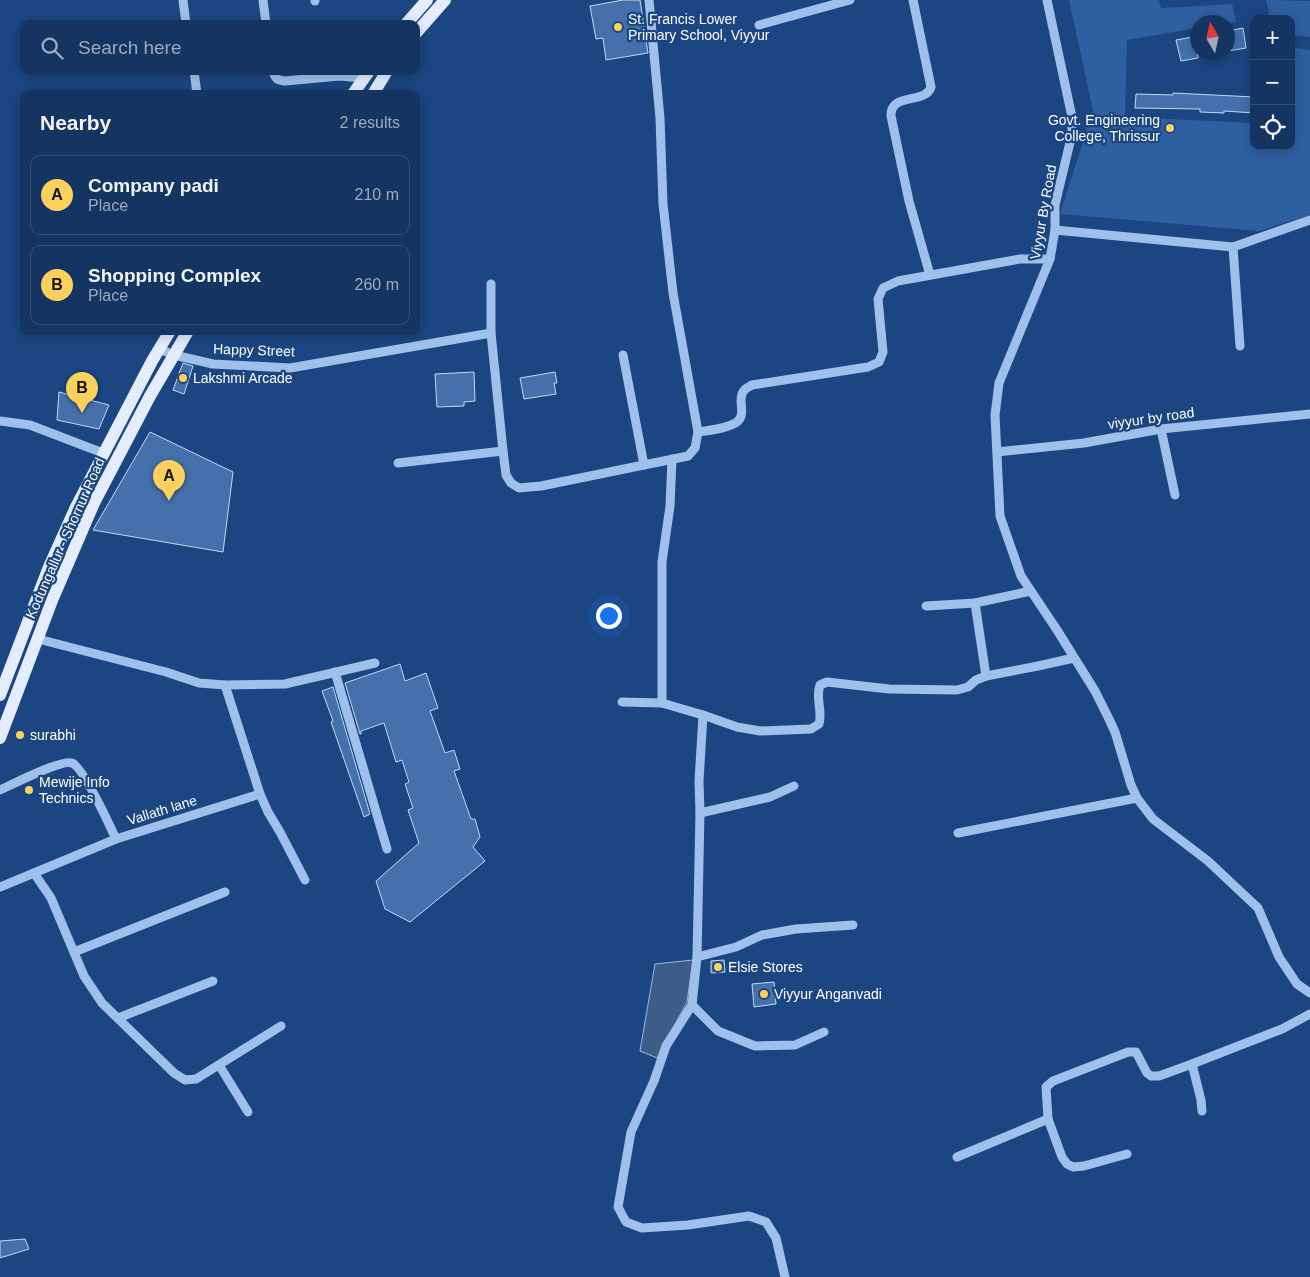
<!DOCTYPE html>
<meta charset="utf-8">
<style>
body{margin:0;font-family:Arial,sans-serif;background:#213f6a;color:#f1f3f6}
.controls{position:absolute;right:15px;top:15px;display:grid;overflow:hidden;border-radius:10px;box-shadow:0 2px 12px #0003}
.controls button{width:45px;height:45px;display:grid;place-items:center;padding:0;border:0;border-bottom:1px solid #334f76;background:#143461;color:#f1f3f6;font:25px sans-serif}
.compass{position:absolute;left:1190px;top:15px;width:45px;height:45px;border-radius:50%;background:#143461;box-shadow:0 2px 12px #0003;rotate:351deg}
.you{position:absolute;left:608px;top:615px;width:18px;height:18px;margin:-12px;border:4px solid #fff;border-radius:50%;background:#1a73e8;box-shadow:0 0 0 8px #1a73e833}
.badge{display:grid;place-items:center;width:32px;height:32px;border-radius:50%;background:#fbd05c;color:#111;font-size:16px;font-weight:700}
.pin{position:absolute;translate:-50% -41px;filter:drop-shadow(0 1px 2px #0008)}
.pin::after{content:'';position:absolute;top:26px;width:18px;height:15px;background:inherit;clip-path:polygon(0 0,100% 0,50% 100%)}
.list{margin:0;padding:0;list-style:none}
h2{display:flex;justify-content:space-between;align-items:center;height:65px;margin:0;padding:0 20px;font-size:21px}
h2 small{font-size:16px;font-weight:400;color:#9daabd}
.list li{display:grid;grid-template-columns:32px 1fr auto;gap:15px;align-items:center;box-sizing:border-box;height:80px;margin:0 10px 10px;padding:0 10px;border:1px solid #334f76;border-radius:10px}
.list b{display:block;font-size:19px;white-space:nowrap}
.list p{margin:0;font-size:16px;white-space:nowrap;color:#9daabd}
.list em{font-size:16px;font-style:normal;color:#9daabd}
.icon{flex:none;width:28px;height:28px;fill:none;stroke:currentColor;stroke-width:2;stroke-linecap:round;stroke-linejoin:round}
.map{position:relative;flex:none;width:1310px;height:1277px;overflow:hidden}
.search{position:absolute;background:#143461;box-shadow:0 2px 12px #0003;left:20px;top:20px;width:400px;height:55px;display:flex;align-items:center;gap:12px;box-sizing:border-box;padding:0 18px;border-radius:10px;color:#9daabd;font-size:19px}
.panel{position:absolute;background:#143461;box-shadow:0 2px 12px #0003;left:20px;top:90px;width:400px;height:245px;border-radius:10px}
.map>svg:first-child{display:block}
</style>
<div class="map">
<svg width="1310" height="1277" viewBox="0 0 1310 1277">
<rect width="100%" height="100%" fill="#1b4681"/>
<g fill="#2e5fa0">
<path d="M 1069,0 L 1159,0 L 1161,8 L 1232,4 L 1236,22 L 1228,23 L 1228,22 L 1198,22 L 1197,28 L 1127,40 L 1125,117 L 1254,123 L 1254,146 L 1291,146 L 1291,47 L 1310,50 L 1310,215 L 1259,231 L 1060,214 L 1093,110 Z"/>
<path d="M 1266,0 L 1310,1 L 1310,37 L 1291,35 L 1291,19 L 1270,19 Z"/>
</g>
<path fill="#3d5d88" stroke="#92baec" d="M 693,960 L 687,1002 L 657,1058 L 640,1051 L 655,964 Z"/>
<g fill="#4470ab" stroke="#c4daf7">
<path d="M 623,0 L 640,0 L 648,53 L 606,60 L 603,38 L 596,39 L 590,6 Z"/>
<path d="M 1243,28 L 1246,48 L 1228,51 L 1228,31 Z"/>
<path d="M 1198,36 L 1198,58 L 1181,61 L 1176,40 Z"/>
<path d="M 1173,93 L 1254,97 L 1254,113 L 1224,111 L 1224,113 L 1200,112 L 1200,109 L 1135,108 L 1136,94 L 1173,95 Z"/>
<path d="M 183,363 L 193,366 L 184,394 L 173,390 Z"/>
<path d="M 474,372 L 475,401 L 464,402 L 464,406 L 437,407 L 435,374 Z"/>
<path d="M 555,372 L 557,383 L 554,383 L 556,394 L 524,399 L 520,378 Z"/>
<path d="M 59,392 L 109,405 L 99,429 L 57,420 Z"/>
<path d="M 150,432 L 233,472 L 223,552 L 93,530 Z"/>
<path d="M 400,664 L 405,681 L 426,673 L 438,708 L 430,711 L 445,753 L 454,750 L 460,769 L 454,771 L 471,819 L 475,819 L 480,837 L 473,847 L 485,861 L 410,922 L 385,909 L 376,881 L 419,843 L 408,810 L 413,808 L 405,784 L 409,782 L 402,760 L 396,762 L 384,723 L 361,731 L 361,734 L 360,734 L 345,683 Z"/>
<path d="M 333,687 L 370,814 L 364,817 L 331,722 L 333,721 L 322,691 Z"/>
<path d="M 724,960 L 725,972 L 711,973 L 711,961 Z"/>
<path d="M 774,982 L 776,1004 L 754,1007 L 752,984 Z"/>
<path d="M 25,1239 L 29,1249 L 0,1258 L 0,1241 Z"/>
</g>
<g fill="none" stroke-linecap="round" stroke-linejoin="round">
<g stroke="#9fc0ea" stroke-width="9">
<path d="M 183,0 L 186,24"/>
<path d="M 263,0 L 266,24"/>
<path d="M 315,0 L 315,1"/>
<path d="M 913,0 L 931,87 C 925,105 890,92 891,116 L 909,201 L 930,275"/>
<path d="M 1047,0 L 1072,117 L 1072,134 L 1055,205 L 1055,230 L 1050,259 L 999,383 L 995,415 L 1000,516 L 1021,576 L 1057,630 L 1095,691 L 1108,717 L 1115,732 L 1131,785 L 1137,798 L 1153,819 L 1208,861 L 1258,908 L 1279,957 L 1297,984 L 1310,993"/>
<path d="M 759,25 L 850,0"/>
<path d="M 194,71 L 197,94"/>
<path d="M 273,71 C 275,79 277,80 285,81 L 339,76 L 364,78"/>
<path d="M 1055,230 L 1233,247 L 1310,220"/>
<path d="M 1233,247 L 1240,346"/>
<path d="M 491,333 L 503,451 L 506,475 L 511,483 L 519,488 L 541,486 L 688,456 L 695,448 L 698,432 L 673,293 L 663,204 L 660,118 L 649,0"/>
<path d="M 159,349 L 174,355 L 213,364 L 290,368 L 491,333 L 491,284"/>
<path d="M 623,355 L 644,465"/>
<path d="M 0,421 L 30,425 L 103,453"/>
<path d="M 1161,429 L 1175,495"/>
<path d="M 698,432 C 710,430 726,429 737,422 C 747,414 737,401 743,392 C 745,388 749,387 752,385 L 868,367 L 879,362 L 883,352 L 878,299 L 883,288 L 898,281 L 1020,259 L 1050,259"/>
<path d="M 997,452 L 1084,443 L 1161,429 L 1310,414"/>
<path d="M 398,463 L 503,451"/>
<path d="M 975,603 L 986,676"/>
<path d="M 926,606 L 975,603 L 1031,591"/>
<path d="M 38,639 L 166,672 L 199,683 L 225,685 L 285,684 L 375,663"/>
<path d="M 335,672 L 387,849"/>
<path d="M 225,685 L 260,794 L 268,812 L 280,832 L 305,880"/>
<path d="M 622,702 L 662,703 L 703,715 L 737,727 L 760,731 L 811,729 L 819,724 C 823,711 815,698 820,685 L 827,682 L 889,689 L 957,690 L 968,687 L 976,680 L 986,676 L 1038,666 L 1074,658"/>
<path d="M 662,703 L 662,562 L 670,506 L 672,459"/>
<path d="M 0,790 C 11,785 62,759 72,763 C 83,767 110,826 116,839 L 260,794"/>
<path d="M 700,813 L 699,781 L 703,715"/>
<path d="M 958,833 L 1137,798"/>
<path d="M 34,873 L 116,839"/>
<path d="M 0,887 L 34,873 L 51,898 L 84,976 L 102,1003 L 174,1073 L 185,1080 L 196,1079 L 281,1026"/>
<path d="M 74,952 L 225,892"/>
<path d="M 697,957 L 736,947 L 762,935 L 796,929 L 853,925"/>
<path d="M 692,1005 L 718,1031 L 755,1046 L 795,1045 L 824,1032"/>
<path d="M 118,1018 L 213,981"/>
<path d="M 1192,1064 L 1201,1100 L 1202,1111"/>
<path d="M 219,1065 L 248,1112"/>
<path d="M 1048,1119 L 1046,1087 L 1053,1081 L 1128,1052 L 1136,1052 L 1147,1073 L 1151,1076 L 1159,1076 L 1192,1064 L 1282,1029 L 1310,1014"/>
<path d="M 957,1157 L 1048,1119 L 1062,1157 L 1067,1164 L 1073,1167 L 1084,1166 L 1127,1154"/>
<path d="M 785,1277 L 776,1238 L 766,1222 L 749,1216 L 688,1225 L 642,1228 L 626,1222 L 618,1207 L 631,1132 L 654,1081 L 666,1046 L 692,1005 L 697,957 L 700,813 L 770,797 L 794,786"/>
</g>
<g stroke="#e3edfe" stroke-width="12">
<path d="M 406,24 L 427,0"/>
<path d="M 416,33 L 445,0"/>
<path d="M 353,94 L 369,71"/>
<path d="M 373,94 L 387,71"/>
<path d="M 0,695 L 49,567 L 76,507 L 152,361 L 170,331"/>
<path d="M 0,738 L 53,598 L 94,503 L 150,396 L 188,331"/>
</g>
</g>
<g fill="#fbd05c" stroke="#1b4681" stroke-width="2">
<circle cx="618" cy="27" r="5"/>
<circle cx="1170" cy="128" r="5"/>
<circle cx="183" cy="378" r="5"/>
<circle cx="20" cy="735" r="5"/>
<circle cx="29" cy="790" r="5"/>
<circle cx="718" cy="967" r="5"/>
<circle cx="764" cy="994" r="5"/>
</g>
<g text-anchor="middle" stroke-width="4.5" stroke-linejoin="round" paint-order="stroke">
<g font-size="14" fill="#fff" stroke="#1b4681" text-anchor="start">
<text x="628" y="24">St. Francis Lower<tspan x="628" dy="16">Primary School, Viyyur</tspan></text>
<text x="1160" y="125" text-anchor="end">Govt. Engineering<tspan x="1160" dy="16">College, Thrissur</tspan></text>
<text x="193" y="383">Lakshmi Arcade</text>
<text x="30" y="740">surabhi</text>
<text x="39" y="787">Mewije Info<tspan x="39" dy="16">Technics</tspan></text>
<text x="728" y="972">Elsie Stores</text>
<text x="774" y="999">Viyyur Anganvadi</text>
</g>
<g font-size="14" fill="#fff" stroke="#1b4681">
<text transform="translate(1043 212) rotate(-80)" y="5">Viyyur By Road</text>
<text transform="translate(254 350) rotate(2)" y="5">Happy Street</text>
<text transform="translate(1151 418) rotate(-8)" y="5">viyyur by road</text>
<text transform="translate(65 538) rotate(-66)" y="5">Kodungallur - Shornur Road</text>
<text transform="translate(162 810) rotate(-17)" y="5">Vallath lane</text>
</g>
</g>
</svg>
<div class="controls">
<button>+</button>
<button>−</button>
<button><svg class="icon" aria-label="locate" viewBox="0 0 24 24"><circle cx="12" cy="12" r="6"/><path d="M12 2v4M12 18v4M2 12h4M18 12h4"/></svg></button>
</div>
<svg class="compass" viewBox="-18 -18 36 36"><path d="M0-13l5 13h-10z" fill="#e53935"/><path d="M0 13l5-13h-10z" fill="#9daabd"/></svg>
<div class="you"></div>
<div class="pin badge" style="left:169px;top:501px">A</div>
<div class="pin badge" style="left:82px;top:413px">B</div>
<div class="search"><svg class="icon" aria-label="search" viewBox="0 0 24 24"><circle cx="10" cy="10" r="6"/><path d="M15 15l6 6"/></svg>Search here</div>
<section class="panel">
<h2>Nearby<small>2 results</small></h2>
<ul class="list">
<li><span class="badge">A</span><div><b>Company padi</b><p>Place</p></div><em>210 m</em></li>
<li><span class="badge">B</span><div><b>Shopping Complex</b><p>Place</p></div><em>260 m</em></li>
</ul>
</section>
</div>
